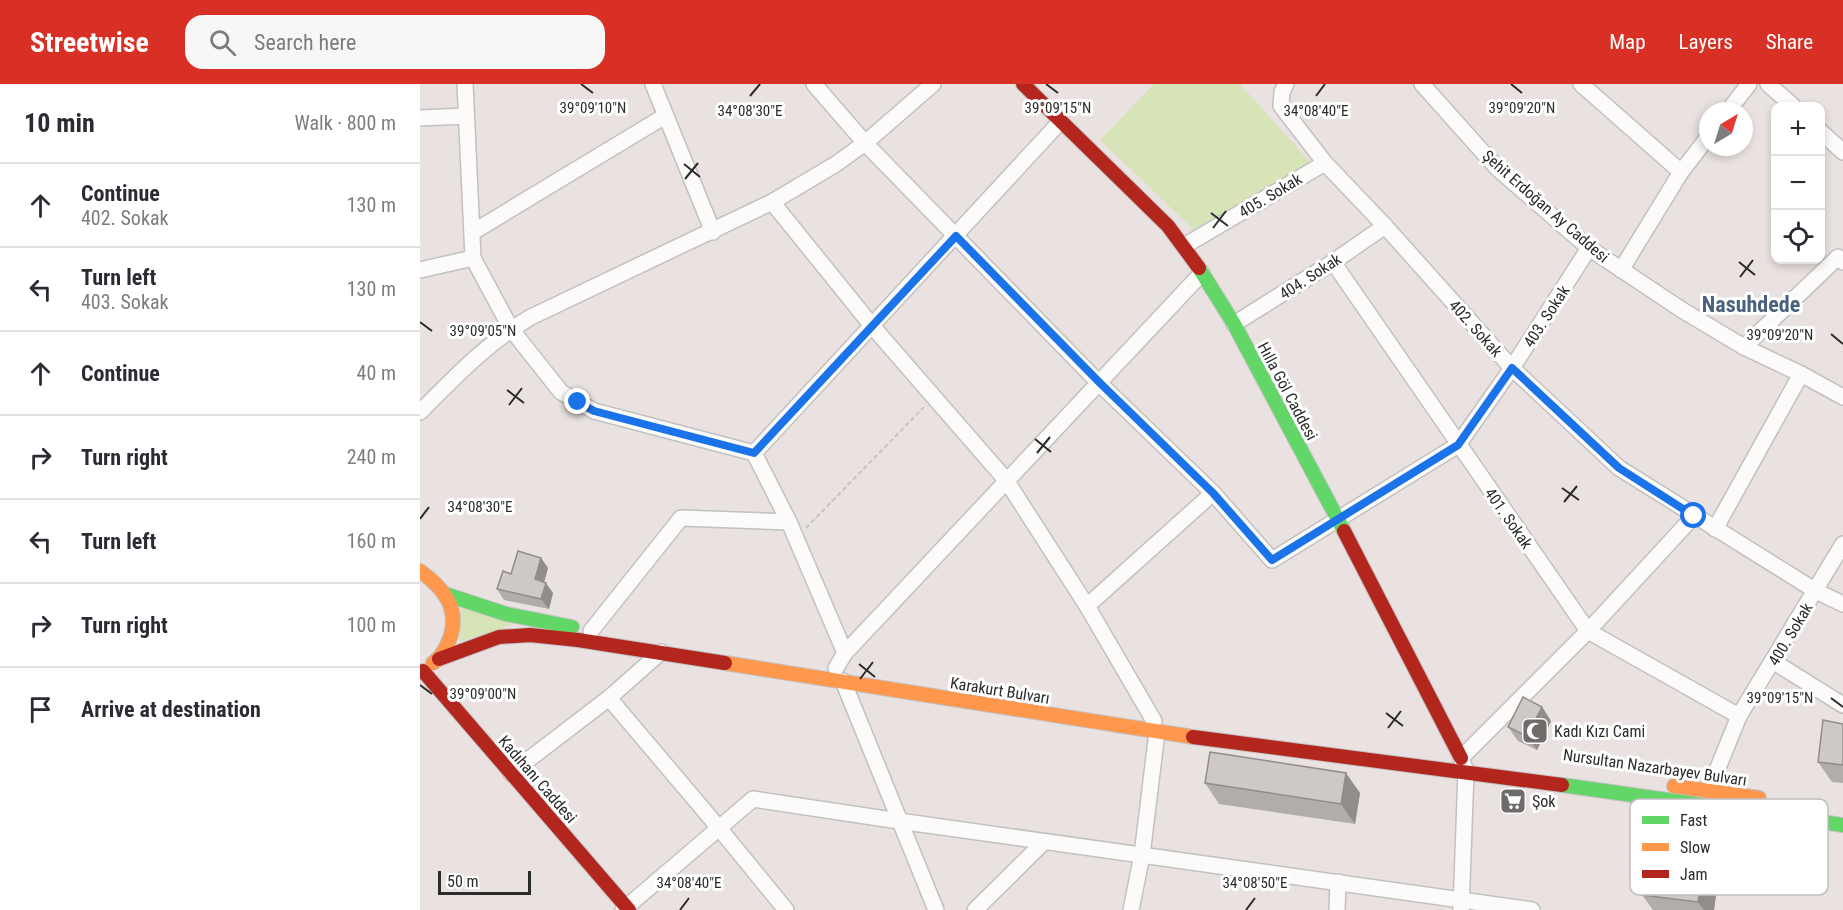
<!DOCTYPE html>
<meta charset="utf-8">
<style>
body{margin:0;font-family:"Roboto Condensed",sans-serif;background:#f7f7f7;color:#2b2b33}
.controls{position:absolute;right:18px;top:18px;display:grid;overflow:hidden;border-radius:12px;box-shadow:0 3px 9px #0003}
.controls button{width:54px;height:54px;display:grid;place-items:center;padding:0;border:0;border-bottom:2px solid #e1e1e2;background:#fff;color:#2b2b33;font:30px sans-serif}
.compass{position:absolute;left:1279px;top:18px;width:54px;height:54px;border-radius:50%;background:#fff;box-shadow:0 3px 9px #0003;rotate:38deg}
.scale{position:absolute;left:18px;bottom:15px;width:93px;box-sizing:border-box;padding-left:6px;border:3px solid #2b2b2b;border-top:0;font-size:16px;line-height:21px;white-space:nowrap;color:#2b2b2b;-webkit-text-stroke:4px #fff;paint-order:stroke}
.stop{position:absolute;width:18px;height:18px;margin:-14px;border:4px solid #1a73e8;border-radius:50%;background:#fff}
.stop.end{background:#1a73e8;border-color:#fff;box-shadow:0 2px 6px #0008}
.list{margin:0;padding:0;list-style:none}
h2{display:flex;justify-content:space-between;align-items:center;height:78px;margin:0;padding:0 24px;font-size:26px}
h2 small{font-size:20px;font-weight:400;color:#7c7c81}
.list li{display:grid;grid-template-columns:39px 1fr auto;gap:18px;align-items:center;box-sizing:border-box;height:84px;padding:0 24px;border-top:2px solid #e1e1e2}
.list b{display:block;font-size:22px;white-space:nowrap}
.list p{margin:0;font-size:20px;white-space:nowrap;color:#7c7c81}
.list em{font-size:20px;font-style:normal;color:#7c7c81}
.icon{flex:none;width:33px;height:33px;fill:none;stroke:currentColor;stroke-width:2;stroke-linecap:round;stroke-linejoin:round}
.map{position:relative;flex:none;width:1423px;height:826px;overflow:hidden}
header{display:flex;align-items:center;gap:36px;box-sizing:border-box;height:84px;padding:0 30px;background:#d93025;color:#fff}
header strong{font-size:28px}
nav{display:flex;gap:33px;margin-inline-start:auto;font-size:21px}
.search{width:420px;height:54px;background:#f7f7f7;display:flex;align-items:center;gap:15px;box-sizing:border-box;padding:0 21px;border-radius:18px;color:#7c7c81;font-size:22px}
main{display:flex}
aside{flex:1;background:#fff}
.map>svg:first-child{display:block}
</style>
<header>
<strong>Streetwise</strong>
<div class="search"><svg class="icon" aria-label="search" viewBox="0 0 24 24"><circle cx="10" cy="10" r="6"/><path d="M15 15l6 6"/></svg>Search here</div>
<nav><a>Map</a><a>Layers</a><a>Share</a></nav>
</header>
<main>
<aside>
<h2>10 min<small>Walk · 800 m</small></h2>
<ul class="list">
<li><svg class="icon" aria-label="ahead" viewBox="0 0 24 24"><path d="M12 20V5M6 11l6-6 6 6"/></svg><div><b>Continue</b><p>402. Sokak</p></div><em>130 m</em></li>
<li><svg class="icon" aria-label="left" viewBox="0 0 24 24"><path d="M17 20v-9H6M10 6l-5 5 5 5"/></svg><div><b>Turn left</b><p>403. Sokak</p></div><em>130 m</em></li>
<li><svg class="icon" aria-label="ahead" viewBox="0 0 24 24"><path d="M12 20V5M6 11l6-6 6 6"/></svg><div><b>Continue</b></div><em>40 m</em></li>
<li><svg class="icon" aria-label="right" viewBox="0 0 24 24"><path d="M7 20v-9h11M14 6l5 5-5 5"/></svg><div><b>Turn right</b></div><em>240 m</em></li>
<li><svg class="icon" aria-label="left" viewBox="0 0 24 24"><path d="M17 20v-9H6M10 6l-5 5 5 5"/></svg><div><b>Turn left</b></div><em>160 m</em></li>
<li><svg class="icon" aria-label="right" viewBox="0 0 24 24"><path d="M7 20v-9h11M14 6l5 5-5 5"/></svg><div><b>Turn right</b></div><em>100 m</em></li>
<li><svg class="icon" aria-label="arrive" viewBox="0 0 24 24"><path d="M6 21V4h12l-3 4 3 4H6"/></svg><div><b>Arrive at destination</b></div></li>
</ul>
</aside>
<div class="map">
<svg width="1423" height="826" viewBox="0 0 1423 826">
<rect width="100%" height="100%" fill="#e9e2e0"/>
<g fill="#d7e4b8">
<path d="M 734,0 L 820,0 L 891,79 L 775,147 L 680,56 Z"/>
<path d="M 41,518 L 93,541 L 39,558 Z"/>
</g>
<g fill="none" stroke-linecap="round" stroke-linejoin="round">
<defs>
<g id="street">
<path d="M 45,0 L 53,174 L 91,245 L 141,308 L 174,327 L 334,369 L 369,438 L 425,569"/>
<path d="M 233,0 L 293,148"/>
<path d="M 394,0 L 445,59 L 679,299 L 793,409 L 852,476 L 1038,361 L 1092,284 L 1169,164"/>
<path d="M 866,0 L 862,8 L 861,22 L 905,79 L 965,142 L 1092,284 L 1199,384 L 1396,507 L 1423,520"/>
<path d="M 1002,0 L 1077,84 L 1169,164 L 1262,226 L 1324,263 L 1381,290 L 1423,313"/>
<path d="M 1161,0 L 1261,88"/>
<path d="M 1348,0 L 1373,22"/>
<path d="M 1308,27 L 1329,0"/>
<path d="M 0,34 L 46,32"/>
<path d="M 1400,47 L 1423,68"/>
<path d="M 352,118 L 453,243 L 586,396 L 667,522 L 734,637"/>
<path d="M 53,148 L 245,32"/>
<path d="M 764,162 L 905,79"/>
<path d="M 913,178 L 1168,547 L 1319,632"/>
<path d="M 0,186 L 53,174"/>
<path d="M 1201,186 L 1261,88 L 1288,53"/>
<path d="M 814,240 L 913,178 L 965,142"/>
<path d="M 1324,263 L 1418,173 L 1423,178"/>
<path d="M 0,328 C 35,293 68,258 111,233 L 352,118 L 416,80 L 445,59 L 513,0"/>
<path d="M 334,369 L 640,38"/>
<path d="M 1295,445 L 1381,290"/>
<path d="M 667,522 L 793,409"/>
<path d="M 171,547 L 261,434 L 369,438"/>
<path d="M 1354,578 L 1423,621"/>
<path d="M 416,584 L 425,569 L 782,189"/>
<path d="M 423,597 L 516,826"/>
<path d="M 189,614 L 299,744 L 366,826"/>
<path d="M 91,689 L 189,614 L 241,568"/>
<path d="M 1289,706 L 1319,632 L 1423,460"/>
<path d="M 203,826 L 333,715 L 479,737 L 1112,826"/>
<path d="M 555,826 L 624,758"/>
<path d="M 711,826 L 722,771 L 737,648"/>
<path d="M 917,826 L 918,798"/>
<path d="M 1041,826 L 1046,687 L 1041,674 L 1168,547 L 1274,432"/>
</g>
<g id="fast">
<path d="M 779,184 L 814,240 L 924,447"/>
<path d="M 28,511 L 86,530 L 152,543"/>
<path d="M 1142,701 L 1423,741"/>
</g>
<g id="slow">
<path d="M 0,487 C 22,503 39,522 31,551 C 27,562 23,572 13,579"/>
<path d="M 305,579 L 773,653"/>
<path d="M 1254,702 L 1339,714"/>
</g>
<g id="jam">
<path d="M 603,0 L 748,142 L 779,184"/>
<path d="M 924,447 L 1041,674"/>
<path d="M 19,575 L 79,553 L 110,551 L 158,556 L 305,579"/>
<path d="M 3,587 L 209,826"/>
<path d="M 773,653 L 1142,701"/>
</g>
</defs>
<use href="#street" stroke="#c2c1c2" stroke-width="18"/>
<use href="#fast" stroke="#c2c1c2" stroke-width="16"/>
<use href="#slow" stroke="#c2c1c2" stroke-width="16"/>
<use href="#jam" stroke="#c2c1c2" stroke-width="16"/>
<path stroke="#c3c3c3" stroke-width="2" stroke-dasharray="4.5 3" stroke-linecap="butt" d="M 386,444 L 504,323"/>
<use href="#street" stroke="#fcfbfa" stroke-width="15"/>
<use href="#fast" stroke="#63d668" stroke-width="14"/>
<use href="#slow" stroke="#ff974d" stroke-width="14"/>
<use href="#jam" stroke="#b3261e" stroke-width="14"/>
</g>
<g fill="#b1adab">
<path d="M 121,474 L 128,484 L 124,498 L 133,509 L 129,525 L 84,516 L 77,505 L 91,490 Z"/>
<path d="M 1122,623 L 1131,637 L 1117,666 L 1098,657 L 1088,643 Z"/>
<path d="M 1423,640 L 1423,699 L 1412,698 L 1398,678 Z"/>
<path d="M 785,699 L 940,709 L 935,740 L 799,720 Z"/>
<path d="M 1283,783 L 1297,804 L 1294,826 L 1233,826 L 1222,811 Z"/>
</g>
<g fill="#908d8b">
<path d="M 121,474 L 128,484 L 122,506 L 115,495 Z"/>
<path d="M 126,499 L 133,509 L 129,525 L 121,515 Z"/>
<path d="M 1122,623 L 1131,637 L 1117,666 L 1107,652 Z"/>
<path d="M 926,689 L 940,709 L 935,740 L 921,720 Z"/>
<path d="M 1283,783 L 1297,804 L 1294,826 L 1284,826 L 1278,818 Z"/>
</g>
<g fill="#cec9c7" stroke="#908d8b" stroke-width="1.5">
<path d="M 98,467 L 121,474 L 115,495 L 126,499 L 121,515 L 77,505 L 83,487 L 91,490 Z"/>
<path d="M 1103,613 L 1122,623 L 1107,652 L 1088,643 Z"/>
<path d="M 1403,636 L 1423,640 L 1423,681 L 1398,678 Z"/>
<path d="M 790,668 L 926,689 L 921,720 L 785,699 Z"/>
<path d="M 1226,776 L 1283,783 L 1278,818 L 1222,811 Z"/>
</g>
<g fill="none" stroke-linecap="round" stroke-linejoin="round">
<path stroke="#1a73e8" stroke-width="8" d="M 158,318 L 174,327 L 334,369 L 536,152 L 680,299 L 793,409 L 852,476 L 1038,361 L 1092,284 L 1199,384 L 1274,432"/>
</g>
<path fill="none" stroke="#2b2b2b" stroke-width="2" d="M 161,0 L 173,9M 626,0 L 638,9M 1091,0 L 1102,9M 330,12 L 340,0M 896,12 L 905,0M 264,80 L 280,93M 265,95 L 278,79M 791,129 L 808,142M 793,144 L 806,127M 1319,178 L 1335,191M 1320,193 L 1333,176M 0,238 L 12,247M 1411,250 L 1423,260M 87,306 L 104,319M 89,321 L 102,304M 615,355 L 631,368M 617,369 L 630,353M 1142,404 L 1159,416M 1144,418 L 1157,402M 0,435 L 9,423M 439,580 L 455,593M 440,595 L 453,578M 0,601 L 12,610M 1411,614 L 1423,623M 966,629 L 983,642M 968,644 L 981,627M 260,826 L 269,814M 826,826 L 835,814"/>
<defs>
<symbol id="mosque-square" viewBox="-11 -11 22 22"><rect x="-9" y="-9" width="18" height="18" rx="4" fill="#6e6b6a" stroke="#fff"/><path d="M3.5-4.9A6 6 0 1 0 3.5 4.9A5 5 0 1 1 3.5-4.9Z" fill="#fff"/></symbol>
<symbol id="supermarket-square" viewBox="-11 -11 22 22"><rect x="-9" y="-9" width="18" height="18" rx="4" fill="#6e6b6a" stroke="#fff"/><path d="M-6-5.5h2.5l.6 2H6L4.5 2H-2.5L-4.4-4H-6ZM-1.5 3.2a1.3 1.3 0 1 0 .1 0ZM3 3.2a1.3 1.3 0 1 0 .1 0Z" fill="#fff"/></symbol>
</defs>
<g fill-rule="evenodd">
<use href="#mosque-square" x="1100" y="632" width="30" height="30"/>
<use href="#supermarket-square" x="1078" y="702" width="30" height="30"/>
</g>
<g text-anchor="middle" stroke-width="6" stroke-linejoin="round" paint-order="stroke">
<g font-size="16" fill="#2b2b2b" stroke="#fff">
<text transform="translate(850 111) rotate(-31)" y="6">405. Sokak</text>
<text transform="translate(1126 122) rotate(41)" y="6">Şehit Erdoğan Ay Caddesi</text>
<text transform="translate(890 192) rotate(-33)" y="6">404. Sokak</text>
<text transform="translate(1126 232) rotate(-57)" y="6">403. Sokak</text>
<text transform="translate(1056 244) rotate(48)" y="6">402. Sokak</text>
<text transform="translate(868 307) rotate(62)" y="6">Hılla Göl Caddesi</text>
<text transform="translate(1089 434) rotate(55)" y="6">401. Sokak</text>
<text transform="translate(1370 550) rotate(-59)" y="6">400. Sokak</text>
<text transform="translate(580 606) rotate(9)" y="6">Karakurt Bulvarı</text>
<text transform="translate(1235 683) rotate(8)" y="6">Nursultan Nazarbayev Bulvarı</text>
<text transform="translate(118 695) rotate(49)" y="6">Kadıhanı Caddesi</text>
</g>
<g font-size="16" fill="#2b2b2b" stroke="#fff" text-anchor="start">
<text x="1134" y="653">Kadı Kızı Cami</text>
<text x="1112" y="723">Şok</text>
</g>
<g font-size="22" font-weight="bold" fill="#49627d" stroke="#fff">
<text x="1331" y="228">Nasuhdede</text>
</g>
</g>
<rect x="1210" y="715" width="198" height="96" rx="9" fill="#fff" stroke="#bfbfbf" stroke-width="1.5"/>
<rect x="1222" y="732" width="27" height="8" fill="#63d668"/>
<rect x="1222" y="759" width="27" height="8" fill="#ff974d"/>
<rect x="1222" y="786" width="27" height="8" fill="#b3261e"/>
<g font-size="16" fill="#2b2b2b">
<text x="1260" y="742">Fast</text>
<text x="1260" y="769">Slow</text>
<text x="1260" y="796">Jam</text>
</g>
<g font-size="15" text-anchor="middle" fill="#2b2b2b" stroke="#fff" stroke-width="6" stroke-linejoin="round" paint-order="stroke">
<text x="173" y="29">39°09'10"N</text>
<text x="638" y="29">39°09'15"N</text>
<text x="1102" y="29">39°09'20"N</text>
<text x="330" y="32">34°08'30"E</text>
<text x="896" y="32">34°08'40"E</text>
<text x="63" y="252">39°09'05"N</text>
<text x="1360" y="256">39°09'20"N</text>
<text x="60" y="428">34°08'30"E</text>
<text x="63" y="615">39°09'00"N</text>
<text x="1360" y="619">39°09'15"N</text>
<text x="269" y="804">34°08'40"E</text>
<text x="835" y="804">34°08'50"E</text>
</g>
</svg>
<div class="controls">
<button>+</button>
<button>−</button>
<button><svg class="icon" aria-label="locate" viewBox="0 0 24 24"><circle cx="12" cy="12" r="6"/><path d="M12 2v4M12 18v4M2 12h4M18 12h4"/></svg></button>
</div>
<svg class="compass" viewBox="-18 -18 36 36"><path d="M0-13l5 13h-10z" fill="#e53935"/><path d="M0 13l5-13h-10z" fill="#7c7c81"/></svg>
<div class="scale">50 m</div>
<div class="stop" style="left:1274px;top:432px"></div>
<div class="stop end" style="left:158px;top:318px"></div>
</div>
</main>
